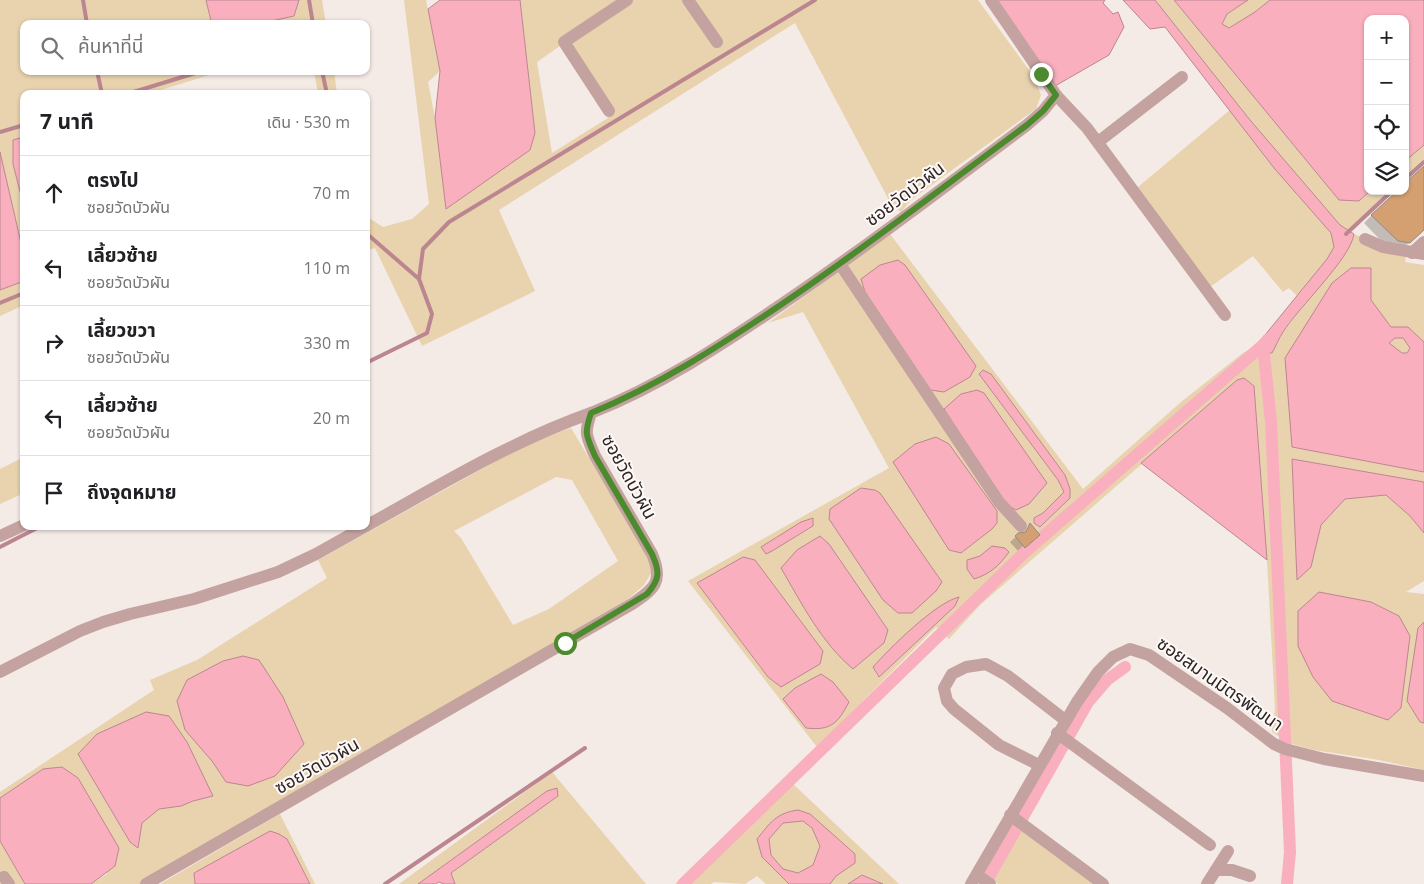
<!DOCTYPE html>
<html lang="th">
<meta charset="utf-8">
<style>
body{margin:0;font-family:"Open Sans","Noto Sans Thai",sans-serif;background:#f2f2f2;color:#202124}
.controls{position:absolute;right:15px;top:15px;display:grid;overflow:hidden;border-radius:10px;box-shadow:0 1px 4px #0004}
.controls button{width:45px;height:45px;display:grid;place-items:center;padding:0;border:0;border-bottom:1px solid #e0e0e0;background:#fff;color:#202124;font:25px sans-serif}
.stop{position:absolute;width:15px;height:15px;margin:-11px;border:4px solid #4b8b2d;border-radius:50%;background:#fff}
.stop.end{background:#4b8b2d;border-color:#fff;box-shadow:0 1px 5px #0008}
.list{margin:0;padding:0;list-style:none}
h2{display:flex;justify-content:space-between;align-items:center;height:65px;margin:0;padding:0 20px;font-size:21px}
h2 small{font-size:16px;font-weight:400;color:#757577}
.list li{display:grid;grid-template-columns:32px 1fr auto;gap:15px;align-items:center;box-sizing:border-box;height:75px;padding:0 20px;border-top:1px solid #e0e0e0}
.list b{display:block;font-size:19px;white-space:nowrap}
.list p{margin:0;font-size:16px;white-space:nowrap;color:#757577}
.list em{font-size:16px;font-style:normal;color:#757577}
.icon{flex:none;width:28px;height:28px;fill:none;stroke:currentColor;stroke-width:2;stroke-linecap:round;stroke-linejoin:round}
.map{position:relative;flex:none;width:1424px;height:884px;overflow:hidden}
.search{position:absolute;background:#fff;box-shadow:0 1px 4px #0004;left:20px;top:20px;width:350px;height:55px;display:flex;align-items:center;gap:12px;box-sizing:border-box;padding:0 18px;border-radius:10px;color:#757577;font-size:19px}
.panel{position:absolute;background:#fff;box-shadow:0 1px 4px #0004;left:20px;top:90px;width:350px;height:440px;border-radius:10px}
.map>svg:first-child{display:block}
</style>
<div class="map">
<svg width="1424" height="884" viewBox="0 0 1424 884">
<rect width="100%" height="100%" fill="#f4eae6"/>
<g fill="#e8d3ae" fill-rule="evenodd">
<path d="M 0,0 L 206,0 L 211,21 L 213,24 L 24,24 L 24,71 L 222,71 L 148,94 L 24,94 L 24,137 L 13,141 L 13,164 L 24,207 L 24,256 L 0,152 Z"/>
<path d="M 299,0 L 322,0 L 326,24 L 258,24 L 294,16 Z"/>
<path d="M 404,0 L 426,0 L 440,71 L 428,82 L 435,118 L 446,209 L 535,133 L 520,0 L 978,0 L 1034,77 L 1041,95 L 1036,109 L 911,200 L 901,212 L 891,204 L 795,23 L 499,210 L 535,291 L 422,346 L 375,248 L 366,251 L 366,216 L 383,227 L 412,219 L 429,204 ZM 560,46 L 608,118 L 552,153 L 537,62 Z"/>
<path d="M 1155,0 L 1174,0 L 1339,200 L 1359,201 L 1370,191 L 1393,191 L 1349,232 L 1340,226 L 1250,120 Z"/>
<path d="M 1248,0 L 1270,0 L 1255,12 L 1228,28 L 1222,24 L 1227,14 Z"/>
<path d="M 314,71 L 334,71 L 337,94 L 318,94 Z"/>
<path d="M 1230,110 L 1274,168 L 1331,233 L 1334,247 L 1327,259 L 1297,296 L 1289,288 L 1283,292 L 1253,256 L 1210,287 L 1138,187 Z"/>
<path d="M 1424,145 L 1424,162 L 1405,180 L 1405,161 Z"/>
<path d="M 890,234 L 1083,489 L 1181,402 L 1243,353 L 1256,346 L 1260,353 L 1272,353 L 1283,332 L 1353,240 L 1354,234 L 1406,256 L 1405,262 L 1424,265 L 1424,342 L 1408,327 L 1391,328 L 1371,300 L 1371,268 L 1292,447 L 1424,472 L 1424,482 L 1292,459 L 1311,567 L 1321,525 L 1345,499 L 1386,495 L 1410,516 L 1424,533 L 1424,581 L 1406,592 L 1424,594 L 1424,622 L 1418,628 L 1420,722 L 1424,723 L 1424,770 L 1379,760 L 1314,750 L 1289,743 L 1272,732 L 1275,708 L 1267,560 L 1254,387 L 1244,378 L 1237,381 L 980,605 L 949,639 L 936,627 L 817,747 L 688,581 L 889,468 L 803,312 L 768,323 ZM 983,370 L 991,374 L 1065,475 L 1070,498 L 1040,527 L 1034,518 L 1043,513 L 1064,492 L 1058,480 L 979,374 ZM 949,444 L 965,468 L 992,529 L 961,553 ZM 813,527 L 766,554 L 761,547 ZM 820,536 L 829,544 L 888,630 L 884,643 L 853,669 ZM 755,560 L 823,651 L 781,686 L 768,677 L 697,583 ZM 1319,592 L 1371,602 L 1399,616 ZM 959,598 L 955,606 L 878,677 L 873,667 C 898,639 927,618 959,598 Z"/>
<path d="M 24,281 L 24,305 L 0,316 L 0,290 Z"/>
<path d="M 1395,338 L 1403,338 L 1410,348 L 1406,353 L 1402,353 L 1389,343 Z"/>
<path d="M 571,428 L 643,548 L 653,570 L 644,585 L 627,600 L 140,884 L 91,884 L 107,874 L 43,769 L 0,798 L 0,792 L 154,690 L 150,680 L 197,660 L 327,578 L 318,560 L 498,460 L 542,438 ZM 556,477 L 572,480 L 618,561 L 549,609 L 513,625 L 461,538 L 454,531 ZM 304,744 L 226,782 L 212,761 ZM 78,754 L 212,796 L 193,801 L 181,806 L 159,809 L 142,823 L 138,847 L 130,842 Z"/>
<path d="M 24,457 L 24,493 L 0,504 L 0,469 Z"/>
<path d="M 552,772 L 646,884 L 455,884 L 451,873 L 558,796 L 557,788 L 547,791 L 418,884 L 399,884 Z"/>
<path d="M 786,777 L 793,784 L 899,884 L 883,884 L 862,875 L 848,884 L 830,884 L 836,876 L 810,814 L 772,820 L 762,857 L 789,884 L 766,884 L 757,876 L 745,884 L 714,882 L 711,884 L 675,884 Z"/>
<path d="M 280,814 L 315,884 L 310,884 L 287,839 L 194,872 L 195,884 L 160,884 Z"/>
<path d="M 803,821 L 812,828 L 820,846 L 813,865 L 798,873 L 783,869 L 771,855 L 769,839 L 783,823 Z"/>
<path d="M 1012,825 L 1018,826 L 1094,884 L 998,884 L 983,873 Z"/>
<path d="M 0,841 L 25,884 L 0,884 Z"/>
</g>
<g fill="#faafbe" stroke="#bc8690" fill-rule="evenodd">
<path d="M 206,0 L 299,0 L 294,16 L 258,24 L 213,24 L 211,21 Z"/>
<path d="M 440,0 L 520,0 L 535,133 L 530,150 L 446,209 L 435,118 L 440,71 L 428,9 Z"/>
<path d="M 997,0 L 1105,0 L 1103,3 L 1113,14 L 1118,12 L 1124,27 L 1109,55 L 1055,86 Z"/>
<path d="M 1123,0 L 1155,0 L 1250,120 L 1340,225 L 1354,234 C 1351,258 1298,308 1283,332 C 1279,338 1276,346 1272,353 L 1260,353 L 1256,346 L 1327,259 L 1334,247 L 1331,233 L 1274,168 L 1165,27 L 1150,29 Z"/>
<path d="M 1174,0 L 1248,0 L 1227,14 L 1222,24 L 1229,28 L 1255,12 L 1270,0 L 1424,0 L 1424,145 L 1405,161 L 1405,19 L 1368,19 L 1368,191 L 1370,191 L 1359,201 L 1339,200 Z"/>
<path d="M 24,137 L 24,207 L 13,164 L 13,140 Z"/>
<path d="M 0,152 L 24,256 L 24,281 L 0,290 Z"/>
<path d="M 898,260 L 905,265 L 976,366 L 970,377 L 944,392 L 930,390 L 866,295 L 861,279 L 880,265 Z"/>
<path d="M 1351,268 L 1371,268 L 1371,300 L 1391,327 L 1408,327 L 1424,342 L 1424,472 L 1292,447 L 1285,358 L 1332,283 ZM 1395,338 L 1403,338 L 1410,348 L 1407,353 L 1402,353 L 1389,343 Z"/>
<path d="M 983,370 L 991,374 L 1065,475 L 1070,489 L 1070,498 L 1040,527 L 1034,523 L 1034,518 L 1043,513 L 1064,492 L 1058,480 L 979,374 Z"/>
<path d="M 1244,378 L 1254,386 L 1267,560 L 1141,463 L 1237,380 Z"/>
<path d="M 977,390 L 984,393 L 1047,483 L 1029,504 L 1016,510 L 1006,504 L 944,409 L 961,394 Z"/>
<path d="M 936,437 L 949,444 L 997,511 L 997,523 L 992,529 L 961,553 L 949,550 L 893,462 L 915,444 Z"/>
<path d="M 1292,459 L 1424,482 L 1424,533 L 1410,516 L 1386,495 L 1345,499 L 1321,525 L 1311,567 L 1297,580 Z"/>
<path d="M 861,488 L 875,490 L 880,493 L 942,582 L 936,591 L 912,613 L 898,613 L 883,600 L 829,519 L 830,509 Z"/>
<path d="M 813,518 L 813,526 L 772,551 L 766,554 L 761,547 L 801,522 Z"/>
<path d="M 820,536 L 829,544 L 888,630 L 884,643 L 853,669 C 821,642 802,604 781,568 L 797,550 Z"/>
<path d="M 992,546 L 1005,548 L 1009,552 C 999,566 990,574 974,579 L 967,569 L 967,560 L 980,556 Z"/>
<path d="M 743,557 L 755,560 L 823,651 L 820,664 L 781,687 L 768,677 L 697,583 Z"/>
<path d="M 1319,592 L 1371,602 L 1399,616 L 1410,636 L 1401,708 L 1388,720 L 1332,701 L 1313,677 L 1298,646 L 1298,611 Z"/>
<path d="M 959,597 L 955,606 L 879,677 L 873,667 C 890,648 935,603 959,597 Z"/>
<path d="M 1424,622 L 1424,723 L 1420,722 L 1407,701 L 1418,628 Z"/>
<path d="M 243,656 L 259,660 L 283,697 L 304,744 L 275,776 L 248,786 L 226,782 L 212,761 L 185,730 L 177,701 L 187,680 L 223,661 Z"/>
<path d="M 821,674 L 833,682 L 849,702 C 838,723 831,731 806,728 L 783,699 L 795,688 Z"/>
<path d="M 146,712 L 169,716 L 187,742 L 213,796 L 193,801 L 181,806 L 159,809 L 142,823 L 138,848 L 130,842 L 78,754 L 97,734 Z"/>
<path d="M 62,767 L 78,778 L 119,848 L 115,866 L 91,884 L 25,884 L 0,841 L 0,798 L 43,769 Z"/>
<path d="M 557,788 L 558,796 L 451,873 L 455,884 L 444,884 L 439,882 L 436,884 L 418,884 L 547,791 Z"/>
<path d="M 798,810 L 810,814 L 855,854 L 855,863 L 836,876 L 830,884 L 789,884 L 762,857 L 757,839 C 770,823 776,813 798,810 ZM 803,821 L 812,828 L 820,846 L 813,865 L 798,873 L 783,869 L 771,855 L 769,839 L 783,823 Z"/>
<path d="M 270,831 L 279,834 L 287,839 L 310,884 L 195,884 L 194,873 Z"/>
<path d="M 862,875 L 883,884 L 848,884 Z"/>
</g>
<g fill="#0003">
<path d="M 1424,168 L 1424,229 L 1400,251 L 1389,249 L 1364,223 L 1372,215 L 1405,191 Z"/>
<path d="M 1030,525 L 1033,540 L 1019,552 L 1010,542 L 1018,535 L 1023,534 Z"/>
</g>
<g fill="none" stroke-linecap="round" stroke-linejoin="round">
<g stroke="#bc8690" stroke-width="4">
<path d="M 83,0 L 87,24"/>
<path d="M 309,0 L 313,24"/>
<path d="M 97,71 L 102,94"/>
<path d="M 322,71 L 327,94"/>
<path d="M 127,94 L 202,71"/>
<path d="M 0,132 L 24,125"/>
<path d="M 1405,179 L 1424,162"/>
<path d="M 366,233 L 419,279 L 432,314 L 427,333 L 366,363"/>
<path d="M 1346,234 L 1392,191"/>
<path d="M 419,279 L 423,249 L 449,222 L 815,0"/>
<path d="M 0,303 L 24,293"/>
<path d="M 0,547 L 41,526"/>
<path d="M 385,884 L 585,748"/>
</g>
<g stroke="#faafbe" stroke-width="12">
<path d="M 1268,339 L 1263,345 L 1271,421 L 1290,852 L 1287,884"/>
<path d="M 683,884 L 1024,553 L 1263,345"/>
<path d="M 985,884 L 1088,702 L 1107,680 L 1125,667"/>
</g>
</g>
<g fill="#d5a071" stroke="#928b85">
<path d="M 1424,166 L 1424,230 L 1410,243 L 1398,241 L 1371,215 L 1397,191 L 1405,191 L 1405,183 Z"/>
<path d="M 1030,523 L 1040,535 L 1025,548 L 1015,536 L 1018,533 L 1026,532 Z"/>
</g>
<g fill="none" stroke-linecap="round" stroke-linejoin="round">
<g stroke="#c4a29f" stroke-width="12">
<path d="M 688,0 L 717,42"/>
<path d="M 1056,95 L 1087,128 L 1225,315"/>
<path d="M 609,111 L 564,42 L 627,0"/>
<path d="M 1098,142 L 1182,77"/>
<path d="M 1365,239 L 1383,247 L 1424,254"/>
<path d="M 1412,253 L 1424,242"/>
<path d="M 840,264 L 999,502 L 1021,526"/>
<path d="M 366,526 C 440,485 512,441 591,413"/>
<path d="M 0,536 L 24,525"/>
<path d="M 0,672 L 80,631 L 103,622 L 130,614 L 194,599 L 278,572 L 316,554 L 366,526"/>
<path d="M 1057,733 L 1210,845"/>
<path d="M 1039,765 L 999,745 L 954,709 L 947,701 L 944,688 L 952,674 L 966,667 L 986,664 L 1008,676 L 1065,720"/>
<path d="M 1010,815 L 1103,884"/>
<path d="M 1216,870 L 1232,870 L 1250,876"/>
<path d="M 977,875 L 990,884"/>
<path d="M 4,877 L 9,884"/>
<path d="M 146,884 L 632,604 C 654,589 664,582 652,554 L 595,456 C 586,435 584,434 591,413 C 661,385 720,346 782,304 C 866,247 946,186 1027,125 L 1043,111 L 1056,95 L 991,0"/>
<path d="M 971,884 L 1077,702 L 1098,672 L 1113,657 L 1130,649 L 1149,655 L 1227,708 L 1274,744 L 1285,749 L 1324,759 L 1424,776"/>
<path d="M 1207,884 L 1228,851"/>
</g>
</g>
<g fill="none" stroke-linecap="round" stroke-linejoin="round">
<path stroke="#4b8b2d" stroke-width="6" d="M 565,643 L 647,594 C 660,579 660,572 652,554 L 595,456 C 586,435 584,434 591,413 C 659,385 718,347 779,306 C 864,249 944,186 1027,125 L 1043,111 L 1056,95 L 1041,74"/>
</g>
<g text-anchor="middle" stroke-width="4" stroke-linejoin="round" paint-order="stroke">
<g font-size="18" fill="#2b2726" stroke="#fef8f6">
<text transform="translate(905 194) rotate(-37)" y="6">ซอยวัดบัวผัน</text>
<text transform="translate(629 477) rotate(61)" y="6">ซอยวัดบัวผัน</text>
<text transform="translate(1220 684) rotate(35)" y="6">ซอยสมานมิตรพัฒนา</text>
<text transform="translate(317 766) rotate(-30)" y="6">ซอยวัดบัวผัน</text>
</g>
</g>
</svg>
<div class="controls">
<button>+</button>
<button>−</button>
<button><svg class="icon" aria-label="locate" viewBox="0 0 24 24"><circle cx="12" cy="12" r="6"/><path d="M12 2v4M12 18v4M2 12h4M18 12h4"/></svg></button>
<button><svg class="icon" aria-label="layers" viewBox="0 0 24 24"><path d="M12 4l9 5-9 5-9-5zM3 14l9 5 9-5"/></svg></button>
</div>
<div class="stop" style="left:565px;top:643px"></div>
<div class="stop end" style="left:1041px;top:74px"></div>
<div class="search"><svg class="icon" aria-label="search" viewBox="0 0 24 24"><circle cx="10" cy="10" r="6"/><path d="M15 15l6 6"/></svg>ค้นหาที่นี่</div>
<section class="panel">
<h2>7 นาที<small>เดิน · 530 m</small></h2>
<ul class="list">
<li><svg class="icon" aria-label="ahead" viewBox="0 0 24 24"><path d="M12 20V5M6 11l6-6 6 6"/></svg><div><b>ตรงไป</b><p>ซอยวัดบัวผัน</p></div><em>70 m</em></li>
<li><svg class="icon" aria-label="left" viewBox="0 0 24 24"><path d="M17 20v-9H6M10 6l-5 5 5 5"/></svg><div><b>เลี้ยวซ้าย</b><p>ซอยวัดบัวผัน</p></div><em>110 m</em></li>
<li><svg class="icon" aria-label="right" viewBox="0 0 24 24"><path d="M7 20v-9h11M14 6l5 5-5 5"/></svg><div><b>เลี้ยวขวา</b><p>ซอยวัดบัวผัน</p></div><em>330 m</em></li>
<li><svg class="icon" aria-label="left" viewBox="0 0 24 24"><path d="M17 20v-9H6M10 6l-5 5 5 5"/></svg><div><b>เลี้ยวซ้าย</b><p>ซอยวัดบัวผัน</p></div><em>20 m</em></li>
<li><svg class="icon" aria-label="arrive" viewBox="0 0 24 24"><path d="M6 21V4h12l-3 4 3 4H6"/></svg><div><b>ถึงจุดหมาย</b></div></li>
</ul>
</section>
</div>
